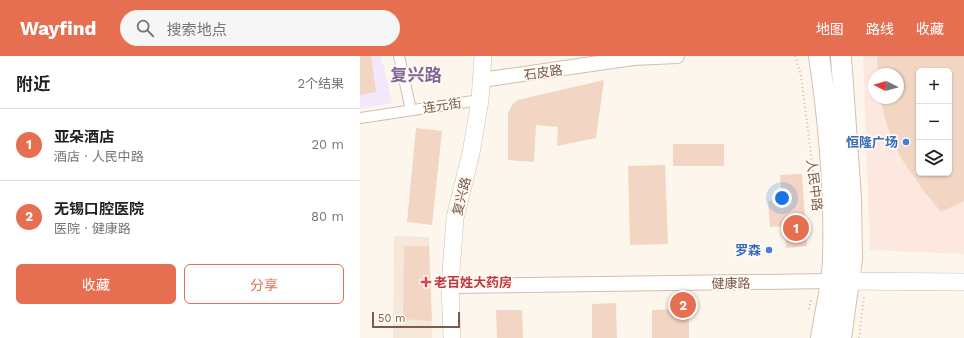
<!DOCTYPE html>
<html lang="zh">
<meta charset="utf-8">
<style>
body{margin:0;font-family:"Work Sans","Noto Sans SC",sans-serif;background:#f6f6f6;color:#202124}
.controls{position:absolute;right:12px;top:12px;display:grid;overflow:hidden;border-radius:6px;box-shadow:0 1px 3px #0004}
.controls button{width:36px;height:36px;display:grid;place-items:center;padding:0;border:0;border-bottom:1px solid #e0e0e0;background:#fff;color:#202124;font:20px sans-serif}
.compass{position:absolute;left:508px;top:12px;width:36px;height:36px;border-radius:50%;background:#fff;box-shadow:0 1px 3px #0004;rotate:276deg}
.scale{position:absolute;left:12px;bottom:10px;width:88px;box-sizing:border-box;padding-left:4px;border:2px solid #7a5c4d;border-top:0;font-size:11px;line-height:14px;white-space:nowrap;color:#7a5c4d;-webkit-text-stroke:3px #fffaf3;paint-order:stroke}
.you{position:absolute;left:422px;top:142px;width:14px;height:14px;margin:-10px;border:3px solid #fff;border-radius:50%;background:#1a73e8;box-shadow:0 0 0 6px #1a73e833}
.badge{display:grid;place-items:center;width:26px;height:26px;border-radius:50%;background:#e76f51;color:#fff;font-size:13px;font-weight:700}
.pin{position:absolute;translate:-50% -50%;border:2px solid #fff;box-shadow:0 1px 4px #0006}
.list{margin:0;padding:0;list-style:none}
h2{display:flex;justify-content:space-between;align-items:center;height:52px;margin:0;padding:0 16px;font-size:17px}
h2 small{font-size:13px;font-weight:400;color:#757577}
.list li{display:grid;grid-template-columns:26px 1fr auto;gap:12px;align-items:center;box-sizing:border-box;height:72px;padding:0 16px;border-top:1px solid #e0e0e0}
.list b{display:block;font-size:15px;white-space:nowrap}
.list p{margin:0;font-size:13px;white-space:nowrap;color:#757577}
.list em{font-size:13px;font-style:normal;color:#757577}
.actions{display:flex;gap:8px;padding:12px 16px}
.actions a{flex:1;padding:9px 0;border:1px solid #e76f51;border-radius:6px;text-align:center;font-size:14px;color:#e76f51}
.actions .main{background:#e76f51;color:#fff}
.icon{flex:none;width:22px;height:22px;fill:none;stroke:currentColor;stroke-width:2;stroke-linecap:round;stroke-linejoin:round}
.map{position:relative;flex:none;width:604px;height:282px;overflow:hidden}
header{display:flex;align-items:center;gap:24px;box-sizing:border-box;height:56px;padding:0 20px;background:#e76f51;color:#fff}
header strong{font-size:19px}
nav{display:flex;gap:22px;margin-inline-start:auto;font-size:14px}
.search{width:280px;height:36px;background:#f6f6f6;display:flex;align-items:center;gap:10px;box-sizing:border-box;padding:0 14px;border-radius:22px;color:#757577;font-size:15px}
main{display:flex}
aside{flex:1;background:#fff}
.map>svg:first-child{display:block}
</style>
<header>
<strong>Wayfind</strong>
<div class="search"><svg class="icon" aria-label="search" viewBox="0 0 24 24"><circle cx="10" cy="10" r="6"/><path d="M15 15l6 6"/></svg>搜索地点</div>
<nav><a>地图</a><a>路线</a><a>收藏</a></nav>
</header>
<main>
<aside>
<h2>附近<small>2个结果</small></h2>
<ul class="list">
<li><span class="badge">1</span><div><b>亚朵酒店</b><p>酒店 · 人民中路</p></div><em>20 m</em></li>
<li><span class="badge">2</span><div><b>无锡口腔医院</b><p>医院 · 健康路</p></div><em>80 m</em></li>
</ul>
<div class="actions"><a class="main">收藏</a><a>分享</a></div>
</aside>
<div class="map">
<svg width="604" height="282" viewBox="0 0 604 282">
<rect width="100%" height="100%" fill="#fdf6ec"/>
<path fill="#f5e8da" d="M 34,180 L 69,181 L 72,282 L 33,282 Z"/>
<path fill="#fde8e0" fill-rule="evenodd" d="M 503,0 L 604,0 L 604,198 L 510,194 ZM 559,15 L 589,15 L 589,117 L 559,117 ZM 514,18 L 538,18 L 538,42 L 514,42 Z"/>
<path fill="#f3e8fa" d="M 0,0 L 21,0 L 32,47 L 0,53 Z"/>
<g fill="#f3d5c3" fill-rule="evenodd">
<path d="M 0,0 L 11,0 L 16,36 L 0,39 Z"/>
<path d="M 517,0 L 604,0 L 604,145 L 581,156 L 563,134 L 541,102 L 527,70 L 520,42 L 538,42 L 538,18 L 518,18 ZM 559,15 L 589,15 L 589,117 L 559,117 Z"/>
<path d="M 244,24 L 236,82 L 197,90 L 198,71 L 176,69 L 174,106 L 148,104 L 148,57 L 152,49 L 158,44 Z"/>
<path d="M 56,72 L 82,75 L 72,169 L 47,166 Z"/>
<rect x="313" y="88" width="51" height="22"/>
<path d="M 305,109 L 308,188 L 270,189 L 268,110 Z"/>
<path d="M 442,118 L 447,190 L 426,192 L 425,170 L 410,171 L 408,145 L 422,144 L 420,119 Z"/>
<path d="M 44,190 L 69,190 L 72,265 L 43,263 Z"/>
<path d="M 256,247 L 257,282 L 232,282 L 232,248 Z"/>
<path d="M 329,253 L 329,282 L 292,282 L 292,254 Z"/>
<path d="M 136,254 L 162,254 L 163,282 L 137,282 Z"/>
</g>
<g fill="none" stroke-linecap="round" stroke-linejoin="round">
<defs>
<g id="pedestrian">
<path d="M 39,0 L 51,54"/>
<path d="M 0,62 L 120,44"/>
</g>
<g id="minor">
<path d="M 122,24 L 273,2 L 317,0"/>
<path d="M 90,230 L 470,225"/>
</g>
<g id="tertiary">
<path d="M 476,225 L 604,226"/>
<path d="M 92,282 L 90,230 L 95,162 L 111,97 L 120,44 L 123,0"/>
</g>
<g id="secondary">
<path d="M 459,0 C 469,67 475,135 473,204 C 472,229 465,256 461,282"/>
<path d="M 481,282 L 492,203 L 491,143 L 481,0"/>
</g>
</defs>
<use href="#pedestrian" stroke="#d1beb0" stroke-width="12"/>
<use href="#minor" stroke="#d1beb0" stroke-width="16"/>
<use href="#tertiary" stroke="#d1beb0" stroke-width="18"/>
<use href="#secondary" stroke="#d6c0b0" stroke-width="22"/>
<g stroke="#d9b8a5" stroke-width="2" stroke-dasharray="1 3" stroke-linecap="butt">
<path d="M 435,0 L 441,20 L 455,129"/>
<path d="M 449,253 L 451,244"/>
<path d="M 499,282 L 504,240"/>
</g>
<use href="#pedestrian" stroke="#fff" stroke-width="10"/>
<use href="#minor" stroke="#fff" stroke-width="14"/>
<use href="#tertiary" stroke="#fff" stroke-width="17"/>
<use href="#secondary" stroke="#fff" stroke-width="20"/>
</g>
<g fill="#3f7fe0" stroke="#fffaf3" stroke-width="1.5">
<circle cx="546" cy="86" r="4"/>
<circle cx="409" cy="194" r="4"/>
</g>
<path fill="#e0444e" stroke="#fffaf3" stroke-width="1.5" d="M64 220h4v4h4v4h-4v4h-4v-4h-4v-4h4z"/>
<g text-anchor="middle" stroke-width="3.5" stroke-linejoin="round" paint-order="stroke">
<g font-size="13" fill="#7a5c4d" stroke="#fffaf3">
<text transform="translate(183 16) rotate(-8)" y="5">石皮路</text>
<text transform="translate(82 49) rotate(-8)" y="5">连元街</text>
<text transform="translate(455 129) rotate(83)" y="5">人民中路</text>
<text transform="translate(101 140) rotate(-76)" y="5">复兴路</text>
<text transform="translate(371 227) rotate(-1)" y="5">健康路</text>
</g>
<g font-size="13" font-weight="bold" fill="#366cbe" stroke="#fffaf3" text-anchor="end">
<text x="538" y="91">恒隆广场</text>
<text x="401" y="199">罗森</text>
</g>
<g font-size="13" font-weight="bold" fill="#be3a42" stroke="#fffaf3" text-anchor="start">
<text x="74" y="231">老百姓大药房</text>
</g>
<g font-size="17" font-weight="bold" fill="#846695" stroke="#fffaf3">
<text x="56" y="25">复兴路</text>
</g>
</g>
</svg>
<div class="controls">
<button>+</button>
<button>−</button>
<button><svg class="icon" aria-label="layers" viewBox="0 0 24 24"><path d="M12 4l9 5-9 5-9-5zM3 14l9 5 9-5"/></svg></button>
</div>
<svg class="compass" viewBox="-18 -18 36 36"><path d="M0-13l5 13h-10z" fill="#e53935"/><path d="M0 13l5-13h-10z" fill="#757577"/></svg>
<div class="scale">50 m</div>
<div class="you"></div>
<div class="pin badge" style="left:436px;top:172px">1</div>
<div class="pin badge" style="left:323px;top:249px">2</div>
</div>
</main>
